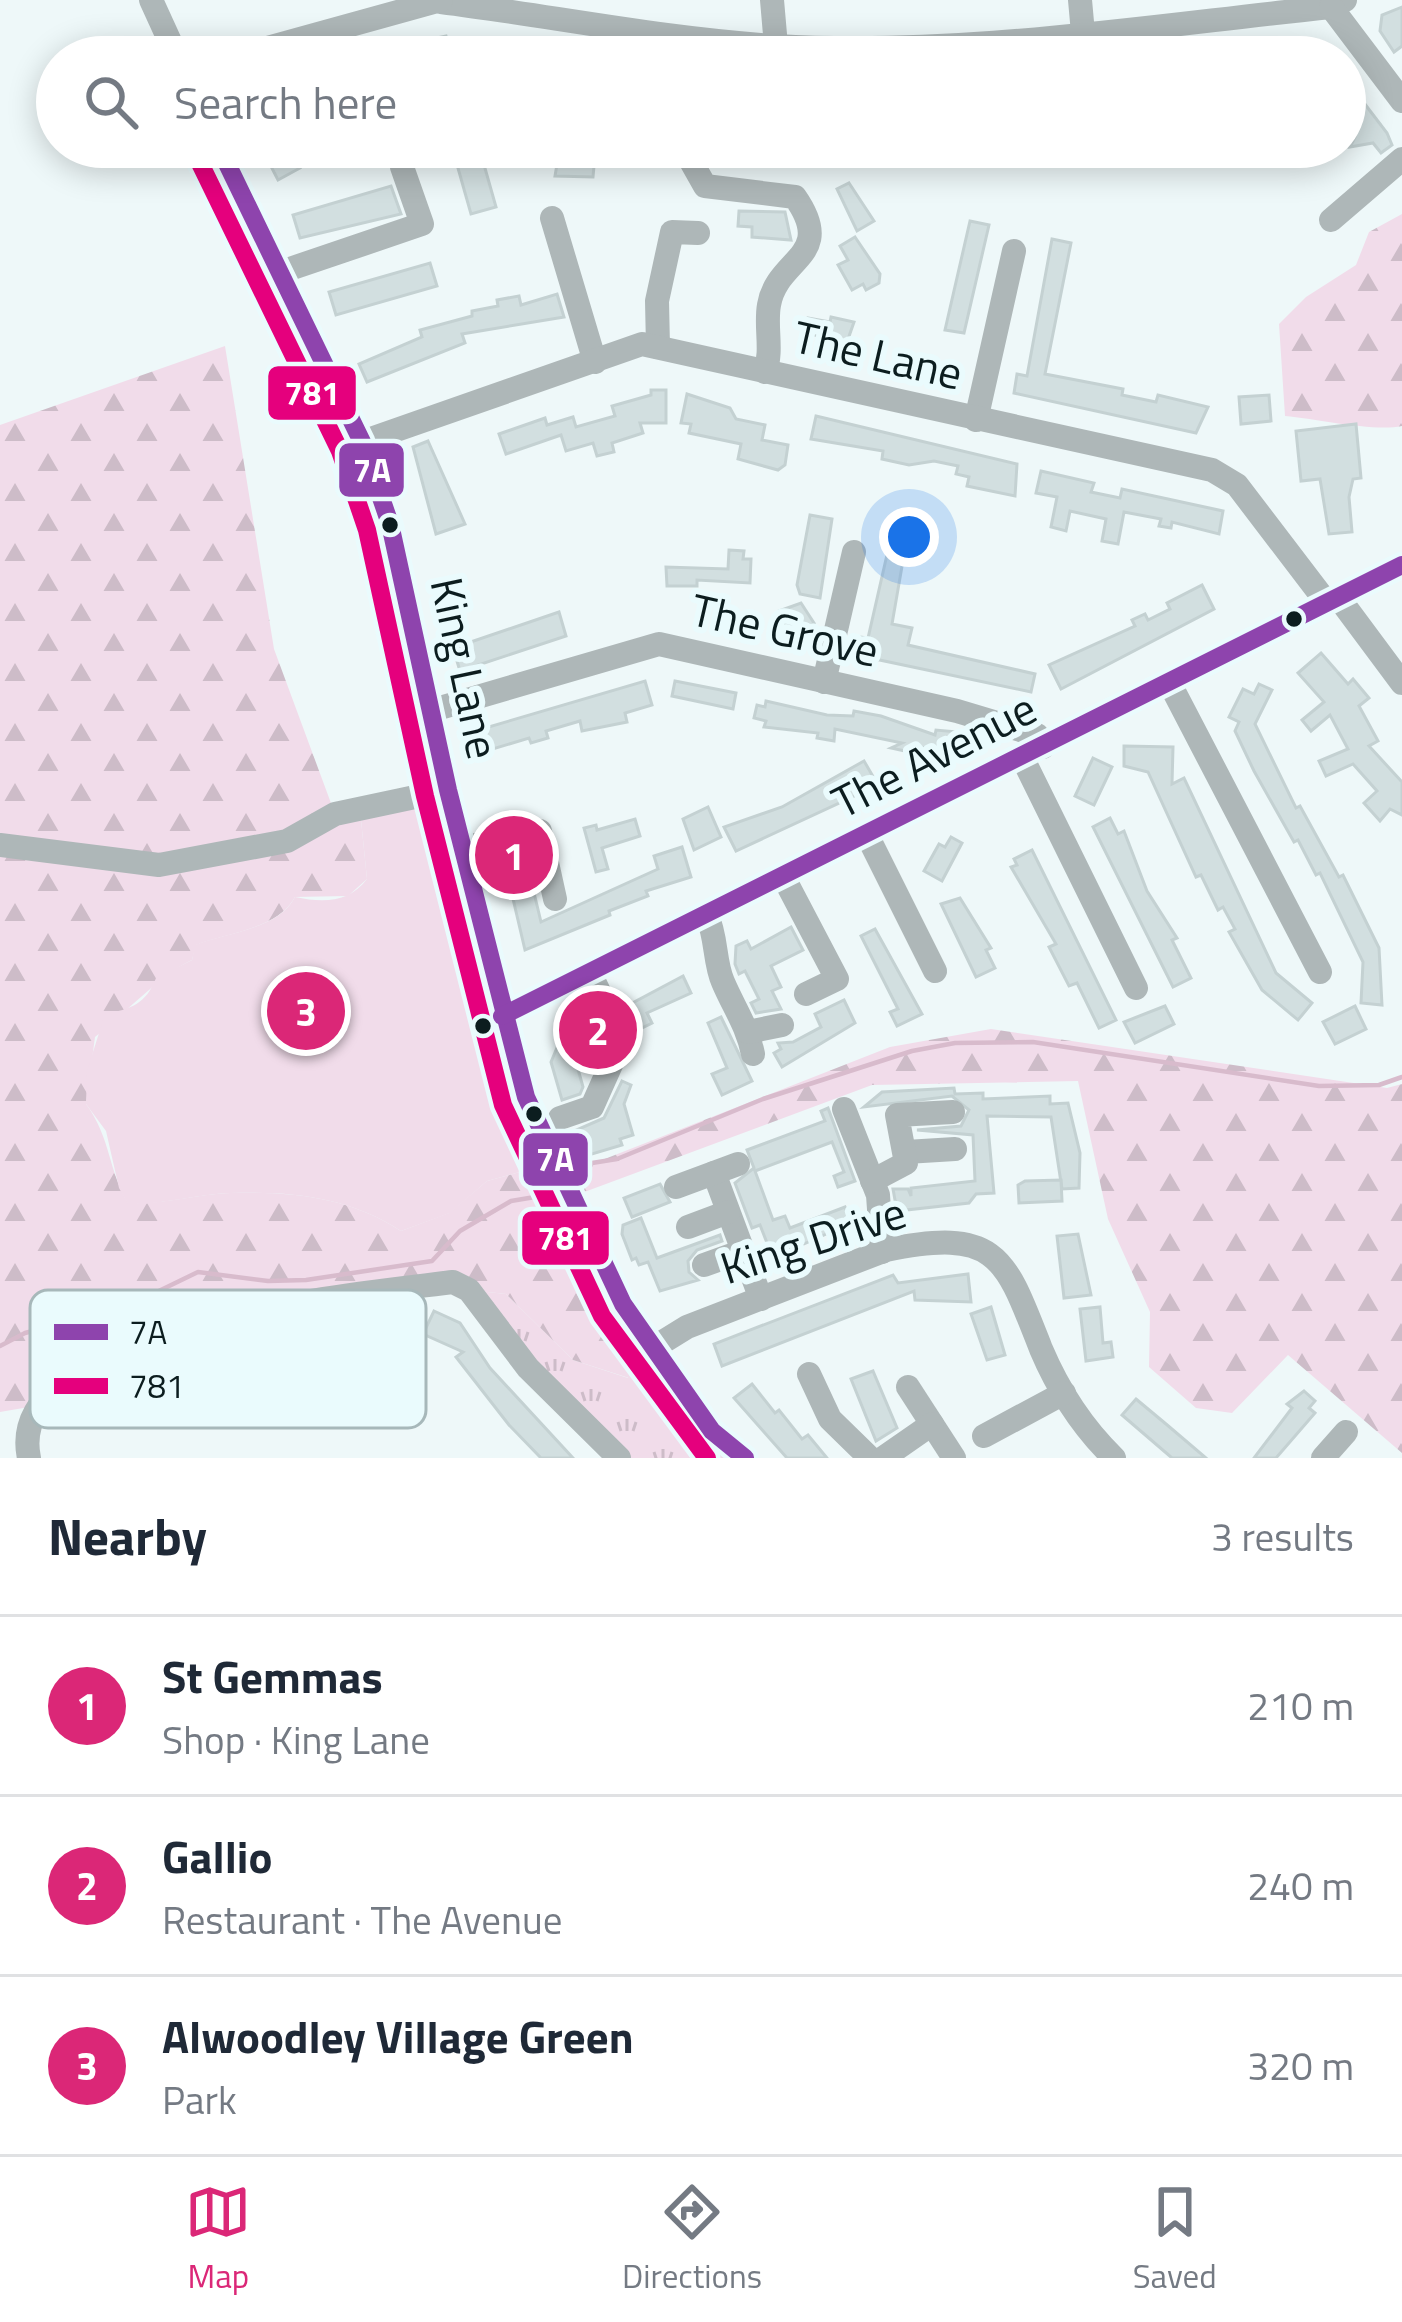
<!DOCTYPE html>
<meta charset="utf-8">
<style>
body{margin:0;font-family:"Titillium Web",sans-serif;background:#f2f2f3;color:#1f2937}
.you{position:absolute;left:909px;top:537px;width:42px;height:42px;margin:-30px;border:9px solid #fff;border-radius:50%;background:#1a73e8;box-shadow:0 0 0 18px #1a73e833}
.badge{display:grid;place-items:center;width:78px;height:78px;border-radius:50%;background:#db2777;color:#fff;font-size:39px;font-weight:700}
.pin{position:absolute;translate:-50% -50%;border:6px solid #fff;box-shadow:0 3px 12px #0006}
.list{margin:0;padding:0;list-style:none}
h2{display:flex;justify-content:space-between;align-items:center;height:156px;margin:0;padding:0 48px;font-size:51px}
h2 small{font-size:39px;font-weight:400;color:#747a83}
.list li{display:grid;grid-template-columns:78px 1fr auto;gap:36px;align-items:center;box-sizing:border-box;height:180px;padding:0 48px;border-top:3px solid #e0e1e3}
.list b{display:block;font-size:45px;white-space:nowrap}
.list p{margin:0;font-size:39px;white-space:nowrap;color:#747a83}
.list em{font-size:39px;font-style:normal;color:#747a83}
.icon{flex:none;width:66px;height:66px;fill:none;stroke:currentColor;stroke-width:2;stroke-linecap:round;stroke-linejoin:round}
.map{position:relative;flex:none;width:1402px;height:1458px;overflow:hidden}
.search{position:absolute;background:#fff;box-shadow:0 6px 30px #0003;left:36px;right:36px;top:36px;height:132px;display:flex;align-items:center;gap:30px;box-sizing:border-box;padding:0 42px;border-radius:66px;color:#747a83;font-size:45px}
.sheet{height:696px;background:#fff}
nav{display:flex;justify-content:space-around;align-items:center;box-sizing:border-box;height:168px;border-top:3px solid #e0e1e3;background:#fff;font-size:33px;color:#747a83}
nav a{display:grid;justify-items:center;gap:6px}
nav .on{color:#db2777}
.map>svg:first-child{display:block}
</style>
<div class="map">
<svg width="1402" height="1458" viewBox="0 0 1402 1458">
<defs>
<pattern id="grass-tufts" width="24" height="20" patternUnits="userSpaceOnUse" patternTransform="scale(3)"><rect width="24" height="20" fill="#f1dcea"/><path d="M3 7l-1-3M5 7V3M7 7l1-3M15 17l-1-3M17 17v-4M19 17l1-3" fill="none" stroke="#cdbcc8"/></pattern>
<pattern id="forest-firs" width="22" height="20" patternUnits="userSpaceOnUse" patternTransform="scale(3)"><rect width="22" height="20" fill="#f1dcea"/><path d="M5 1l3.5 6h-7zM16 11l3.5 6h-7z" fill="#cdbcc8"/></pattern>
</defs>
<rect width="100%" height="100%" fill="#eef8f9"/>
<path fill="url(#grass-tufts)" d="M 469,1290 L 506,1294 L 573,1360 L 628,1378 L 623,1304 L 745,1458 L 619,1458 Z"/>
<g fill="url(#forest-firs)">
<path d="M 1402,214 L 1402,426 C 1374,432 1318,419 1285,416 L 1279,324 L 1306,297 L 1356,265 L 1369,232 Z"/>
<path d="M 225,346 L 274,649 L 335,814 L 360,810 L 367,879 L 348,896 L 295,897 C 278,929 227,933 196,945 L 192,960 C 164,972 122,1016 95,1037 L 86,1104 C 111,1138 108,1170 128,1203 C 163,1205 196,1194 230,1193 C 291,1191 350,1197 401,1231 L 449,1213 L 487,1181 L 527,1170 L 558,1216 L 582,1224 L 623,1304 L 629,1378 L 573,1360 L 506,1294 L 469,1290 L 208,1316 L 35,1406 L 0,1412 L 0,425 Z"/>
<path d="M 991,1029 L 1387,1088 L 1402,1084 L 1402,1453 L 1288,1355 L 1232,1413 L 1196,1408 L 1149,1367 L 1150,1312 L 1108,1219 L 1078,1081 L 872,1085 L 579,1194 L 569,1173 L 890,1047 Z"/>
</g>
<path fill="#f1dcea" d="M 447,787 L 524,1122 L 513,1139 L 527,1170 L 487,1181 L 450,1213 L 401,1231 C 350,1197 291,1191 231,1193 C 196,1194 163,1205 128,1204 L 119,1188 L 106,1131 L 86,1104 L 87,1071 L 105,1014 C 131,1009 146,1004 156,978 L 192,960 L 195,945 C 226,933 279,929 295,897 C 323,903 349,903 367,879 L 360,810 Z"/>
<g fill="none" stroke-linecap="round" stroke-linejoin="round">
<g stroke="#d8bbcc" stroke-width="4.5">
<path d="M 580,1184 L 592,1163 L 617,1159 L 763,1099 L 912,1051 L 955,1043 L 1033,1042 L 1319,1086 L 1379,1085 L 1402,1077"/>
<path d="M 0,1346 L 25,1333 L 132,1304 L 198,1272 L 268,1281 L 306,1280 L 432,1261 L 460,1231 L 511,1201 L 535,1197"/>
</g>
</g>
<g fill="#d2dfe0" stroke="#c4d1d2" stroke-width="3">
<path d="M 1402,7 L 1402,46 L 1394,52 L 1380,31 L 1382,15 Z"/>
<path d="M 446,36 L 452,57 L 375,57 L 400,46 Z"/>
<path d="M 1345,78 L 1387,133 L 1392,145 L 1381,153 L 1373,143 L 1350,147 L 1355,137 L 1346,125 L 1353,120 L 1345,110 Z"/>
<path d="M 261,147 L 288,147 L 300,168 L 278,180 Z"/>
<path d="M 452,147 L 479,147 L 496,207 L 471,214 Z"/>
<path d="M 560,147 L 587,147 L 586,165 L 594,166 L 593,177 L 555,176 Z"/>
<path d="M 849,183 L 874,221 L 857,231 L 837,189 Z"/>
<path d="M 391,186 L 401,214 L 300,238 L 293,215 Z"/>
<path d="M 739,211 L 785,212 L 791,240 L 752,237 L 752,227 L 738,226 Z"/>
<path d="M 970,221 L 989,225 L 964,333 L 945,330 Z"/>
<path d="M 855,237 L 880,274 L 879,283 L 866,290 L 863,284 L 852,290 L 838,265 L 848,260 L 840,246 Z"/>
<path d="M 1052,239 L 1071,243 L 1045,374 L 1123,389 L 1122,395 L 1156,402 L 1158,395 L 1208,407 L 1196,433 L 1014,393 L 1017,374 L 1027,376 Z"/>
<path d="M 430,263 L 437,286 L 336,315 L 329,292 Z"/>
<path d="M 557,294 L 564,317 L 462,334 L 465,343 L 367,382 L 359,364 L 422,337 L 420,330 L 472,316 L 472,311 L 498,306 L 497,300 L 519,296 L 521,305 Z"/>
<path d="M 831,317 L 854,322 L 847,342 L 805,333 L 808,318 L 830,322 Z"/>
<path d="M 651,390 L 666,390 L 666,423 L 640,423 L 643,433 L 612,443 L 614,452 L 597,456 L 593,443 L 566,451 L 561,435 L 506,454 L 499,434 L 545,418 L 547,425 L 573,417 L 576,427 L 615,416 L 612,406 L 651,395 Z"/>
<path d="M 687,394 L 730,408 L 736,419 L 765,425 L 762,440 L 788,445 L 785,465 L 778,470 L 738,459 L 741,444 L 689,433 L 691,424 L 681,423 Z"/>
<path d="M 1269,395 L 1271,421 L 1241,424 L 1239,397 Z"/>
<path d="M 816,416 L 1017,464 L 1015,496 L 967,486 L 969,477 L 956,474 L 958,466 L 934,461 L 909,465 L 882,459 L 883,451 L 811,439 Z"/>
<path d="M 1356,424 L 1361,478 L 1353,479 L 1349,497 L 1352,532 L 1329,534 L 1320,479 L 1301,481 L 1296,431 Z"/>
<path d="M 428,441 L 465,524 L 436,534 L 413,447 Z"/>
<path d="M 1041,471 L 1094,483 L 1091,492 L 1120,498 L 1122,489 L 1223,511 L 1219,534 L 1172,522 L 1171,528 L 1159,526 L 1161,519 L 1124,512 L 1118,544 L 1102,541 L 1106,519 L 1070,511 L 1066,531 L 1051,527 L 1057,497 L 1036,493 Z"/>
<path d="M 810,515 L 832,519 L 820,598 L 800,594 L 797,585 Z"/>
<path d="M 889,546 L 905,549 L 892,624 L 912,628 L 908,645 L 1035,674 L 1031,692 L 856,655 L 859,637 L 868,638 Z"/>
<path d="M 729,550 L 744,551 L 743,559 L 751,559 L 750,583 L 697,580 L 697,586 L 667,586 L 666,567 L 728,569 Z"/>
<path d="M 1202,585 L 1214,609 L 1061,689 L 1049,665 L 1135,626 L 1132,620 L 1145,614 L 1148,620 L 1170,609 L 1167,603 Z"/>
<path d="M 801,603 L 814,623 L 785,641 L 775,625 L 779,611 Z"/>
<path d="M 559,612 L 566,636 L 460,671 L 453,648 Z"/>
<path d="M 1321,653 L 1348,684 L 1353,679 L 1369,698 L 1359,706 L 1378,741 L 1369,746 L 1402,782 L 1402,815 L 1390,809 L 1380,821 L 1364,803 L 1377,791 L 1353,764 L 1326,776 L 1319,761 L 1348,749 L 1330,715 L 1311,731 L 1302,720 L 1324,702 L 1298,673 Z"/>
<path d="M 645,681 L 652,705 L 625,713 L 627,722 L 582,731 L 580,721 L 546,731 L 548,738 L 531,743 L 529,738 L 473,755 L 469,742 L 478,740 L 475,731 Z"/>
<path d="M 675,681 L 736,693 L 733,709 L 672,696 Z"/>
<path d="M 1259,684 L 1272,690 L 1255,724 L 1296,808 L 1300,806 L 1339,877 L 1343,875 L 1379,948 L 1382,1005 L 1361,1003 L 1363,962 L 1320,873 L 1316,875 L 1298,840 L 1294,842 L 1254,771 L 1235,731 L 1239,722 L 1229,717 L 1243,689 L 1254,694 Z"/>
<path d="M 766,701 L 827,715 L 853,716 L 854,711 L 881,716 L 935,735 L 936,730 L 969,733 L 965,750 L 916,747 L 914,753 L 891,748 L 902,743 L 835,729 L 834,741 L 817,738 L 818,733 L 764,727 L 766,721 L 754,718 L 757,705 L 765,707 Z"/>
<path d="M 1124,746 L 1173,747 L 1172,784 L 1184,778 L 1276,973 L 1312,1003 L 1298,1020 L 1262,990 L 1229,932 L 1235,929 L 1223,907 L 1218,910 L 1201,875 L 1196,877 L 1148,772 L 1124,766 Z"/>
<path d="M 1093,758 L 1112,767 L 1094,805 L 1075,796 Z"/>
<path d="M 864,761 L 878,785 L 736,851 L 724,827 L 782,807 Z"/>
<path d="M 708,807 L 721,837 L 694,850 L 683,819 Z"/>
<path d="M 1110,818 L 1118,834 L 1124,831 L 1147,891 L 1177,938 L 1172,940 L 1191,978 L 1173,987 L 1093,827 Z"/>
<path d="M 635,819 L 640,836 L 602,848 L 608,869 L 596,872 L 584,828 L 596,825 L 597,830 Z"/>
<path d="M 951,837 L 962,843 L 942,881 L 924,871 L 939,844 L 945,847 Z"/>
<path d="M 682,847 L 691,877 L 646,891 L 648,896 L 609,911 L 610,915 L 525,950 L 503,856 L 524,851 L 541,922 L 658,869 L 654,856 Z"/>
<path d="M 1032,850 L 1116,1020 L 1099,1028 L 1077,983 L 1069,986 L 1049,947 L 1056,944 L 1011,867 L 1017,865 L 1014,859 Z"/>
<path d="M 960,898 L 991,948 L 986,950 L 995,968 L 976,977 L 941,904 Z"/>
<path d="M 791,927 L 803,950 L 771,966 L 781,987 L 772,991 L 781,1009 L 756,1013 L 751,1003 L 759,999 L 745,971 L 739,974 L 735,964 L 736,946 L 747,941 L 751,949 Z"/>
<path d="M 875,929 L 922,1014 L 897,1026 L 890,1012 L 898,1009 L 861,936 Z"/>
<path d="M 683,976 L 691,993 L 647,1013 L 652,1023 L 636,1031 L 625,1007 Z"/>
<path d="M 844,1000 L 855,1023 L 782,1067 L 774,1053 L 781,1049 L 778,1043 L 793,1042 L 821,1027 L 815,1014 Z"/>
<path d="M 1165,1006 L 1174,1024 L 1135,1043 L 1124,1022 Z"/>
<path d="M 1355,1006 L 1366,1029 L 1335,1044 L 1323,1022 Z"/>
<path d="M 721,1017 L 752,1081 L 722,1095 L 712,1074 L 727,1068 L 708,1023 Z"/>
<path d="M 594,1020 L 604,1040 L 600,1049 L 597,1044 L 580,1053 L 576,1062 L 583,1087 L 580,1094 L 562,1100 L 551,1062 L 561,1038 Z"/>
<path d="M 622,1081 L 631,1085 L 624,1104 L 633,1135 L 620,1139 L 622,1145 L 582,1157 L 574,1131 L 604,1118 Z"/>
<path d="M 954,1088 L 955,1094 L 983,1093 L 983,1099 L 1050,1096 L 1050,1104 L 1068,1103 L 1080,1153 L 1079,1188 L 1062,1189 L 1051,1117 L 987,1116 L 994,1193 L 976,1194 L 969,1203 L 897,1211 L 893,1189 L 908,1189 L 911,1196 L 911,1188 L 975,1181 L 973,1135 L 917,1130 L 961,1126 L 969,1110 L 952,1096 L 864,1107 L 882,1092 Z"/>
<path d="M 828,1108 L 855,1181 L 838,1187 L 834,1176 L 844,1172 L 832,1142 L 755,1171 L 773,1220 L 785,1216 L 790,1228 L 845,1207 L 851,1223 L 779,1255 L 771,1253 L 760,1225 L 752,1228 L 735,1183 L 754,1168 L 747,1150 L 825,1121 L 821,1111 Z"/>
<path d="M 1061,1180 L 1062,1201 L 1019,1203 L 1018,1185 L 1025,1181 Z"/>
<path d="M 660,1184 L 670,1202 L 632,1217 L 624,1198 Z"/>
<path d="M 641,1218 L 657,1258 L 720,1235 L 722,1241 L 697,1250 L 688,1261 L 689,1272 L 698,1280 L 660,1291 L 648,1262 L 639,1265 L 636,1258 L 632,1260 L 622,1234 L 623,1225 Z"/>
<path d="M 1078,1234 L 1091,1295 L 1064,1298 L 1057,1236 Z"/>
<path d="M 968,1274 L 971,1302 L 915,1300 L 914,1291 L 722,1366 L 714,1344 L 893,1275 L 898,1283 Z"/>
<path d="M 991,1307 L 1005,1355 L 987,1360 L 971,1314 Z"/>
<path d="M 1100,1307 L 1103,1343 L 1111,1342 L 1113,1357 L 1086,1361 L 1080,1309 Z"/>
<path d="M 434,1311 L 460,1323 L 490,1368 L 573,1458 L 541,1458 L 509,1425 L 456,1357 L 463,1352 L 423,1334 Z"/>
<path d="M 873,1371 L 897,1428 L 876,1441 L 851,1379 Z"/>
<path d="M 752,1384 L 775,1413 L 779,1410 L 802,1439 L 808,1435 L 827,1458 L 787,1458 L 734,1398 Z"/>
<path d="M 1304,1391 L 1315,1401 L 1309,1408 L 1315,1413 L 1276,1458 L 1254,1458 L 1292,1408 L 1287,1404 Z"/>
<path d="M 1136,1399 L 1166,1424 L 1206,1458 L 1172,1458 L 1122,1415 Z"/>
</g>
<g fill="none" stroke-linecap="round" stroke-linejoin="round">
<g stroke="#aeb7b8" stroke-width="24">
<path d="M 151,0 L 177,57"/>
<path d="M 772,0 L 776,46"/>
<path d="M 1080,0 L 1083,33"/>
<path d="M 441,2 C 551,16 664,39 776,46 C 960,57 1148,26 1331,7 L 1345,0"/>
<path d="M 1331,7 L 1402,101"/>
<path d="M 235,57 L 441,0"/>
<path d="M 219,147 L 362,442 L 390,524 L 448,790 L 526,1097 L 623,1304 L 712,1431 L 745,1458"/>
<path d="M 683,147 L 705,186 L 795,197 C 837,257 777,257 769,305 C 765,327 773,350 765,372"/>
<path d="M 552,218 L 595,362"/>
<path d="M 1331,220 L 1402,159"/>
<path d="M 278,273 L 422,224 L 402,167"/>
<path d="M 658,347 L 657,301 L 672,232 L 698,233"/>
<path d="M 976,420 L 1014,251"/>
<path d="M 362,442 L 642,344 L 1212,470 L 1237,485 L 1327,603"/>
<path d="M 1338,597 L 1402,683"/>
<path d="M 824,682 L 854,552"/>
<path d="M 1169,682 L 1320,972"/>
<path d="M 433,710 L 659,644 L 957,711 L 1037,735 L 1043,747"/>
<path d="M 1022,757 L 1136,988"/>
<path d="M 867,835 L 935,971"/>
<path d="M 0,845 L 159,865 L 287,841 L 335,814 L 448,790"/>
<path d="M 462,848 L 540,831 L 555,899"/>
<path d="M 784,878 L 837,979 L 806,994"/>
<path d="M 707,916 C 717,937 714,962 723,982 C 734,1008 747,1025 753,1054"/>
<path d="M 502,1016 L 1402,565"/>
<path d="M 748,1032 L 782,1025"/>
<path d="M 844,1109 L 878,1195 L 882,1252"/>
<path d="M 560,1118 L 592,1107 L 622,1040 L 590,973"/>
<path d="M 906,1152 L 955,1149"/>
<path d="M 714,1173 L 761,1299"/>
<path d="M 872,1181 L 906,1163 L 897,1115 L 953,1112"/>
<path d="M 676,1187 L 738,1164"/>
<path d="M 688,1227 L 728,1212"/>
<path d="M 704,1265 L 743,1251"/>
<path d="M 653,1348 L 687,1327 L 886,1250 C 998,1227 1005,1257 1041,1349 C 1058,1389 1083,1428 1114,1458"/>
<path d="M 809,1374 L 830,1419 L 870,1458"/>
<path d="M 908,1387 L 954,1458"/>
<path d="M 984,1436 L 1064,1393"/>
<path d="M 29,1458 C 0,1324 371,1293 453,1282 L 469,1290 L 528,1368 L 619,1458"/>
<path d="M 883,1458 L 932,1424"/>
<path d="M 1323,1458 L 1346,1432"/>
</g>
<defs>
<g id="bus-1">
<path d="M 219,147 L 362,442 L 390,524 L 448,790 L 526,1097 L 623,1304 L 712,1431 L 745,1458"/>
<path d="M 502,1016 L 1402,565"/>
</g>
<path id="bus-2" d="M 197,157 L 340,451 L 367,530 L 425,796 L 503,1105 L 602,1316 L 707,1458"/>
</defs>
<use href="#bus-1" stroke="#eafbfd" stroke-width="27"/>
<use href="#bus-2" stroke="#eafbfd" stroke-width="27"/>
<use href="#bus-1" stroke="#8e44ad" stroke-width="18"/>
<use href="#bus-2" stroke="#e5007d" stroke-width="18"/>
</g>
<g fill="#0c1d1f" stroke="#eafbfd" stroke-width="4.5">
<circle cx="390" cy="525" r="10"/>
<circle cx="1294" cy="619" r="10"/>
<circle cx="483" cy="1026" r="10"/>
<circle cx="534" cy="1114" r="10"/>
</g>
<g text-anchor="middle" stroke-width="12" stroke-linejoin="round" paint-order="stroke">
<g font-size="45" fill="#0c1d1f" stroke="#eafbfd">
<text transform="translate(878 355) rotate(13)" y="16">The Lane</text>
<text transform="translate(785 630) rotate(13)" y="16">The Grove</text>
<text transform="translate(465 668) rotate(78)" y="16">King Lane</text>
<text transform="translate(934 755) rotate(-27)" y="16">The Avenue</text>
<text transform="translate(813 1240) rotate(-18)" y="16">King Drive</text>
</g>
</g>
<rect x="30" y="1290" width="396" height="138" rx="18" fill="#eafbfd" stroke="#a7b8ba" stroke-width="3"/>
<rect x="54" y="1324" width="54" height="16" fill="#8e44ad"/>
<rect x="54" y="1378" width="54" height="16" fill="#e5007d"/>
<g font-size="33" fill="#0c1d1f">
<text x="129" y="1344">7A</text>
<text x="129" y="1398">781</text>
</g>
<g stroke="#eafbfd" stroke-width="4.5">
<rect x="266" y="364" width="92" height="58" rx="12" fill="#e5007d"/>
<rect x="337" y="441" width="69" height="58" rx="12" fill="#8e44ad"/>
<rect x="521" y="1131" width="69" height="57" rx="12" fill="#8e44ad"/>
<rect x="520" y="1209" width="91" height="58" rx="12" fill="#e5007d"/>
</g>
<g font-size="33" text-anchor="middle" font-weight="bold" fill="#fff">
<text x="312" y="405">781</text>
<text x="372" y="482">7A</text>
<text x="555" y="1171">7A</text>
<text x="565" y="1250">781</text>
</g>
</svg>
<div class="you"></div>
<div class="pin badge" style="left:514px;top:855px">1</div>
<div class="pin badge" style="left:598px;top:1030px">2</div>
<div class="pin badge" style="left:306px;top:1011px">3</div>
<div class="search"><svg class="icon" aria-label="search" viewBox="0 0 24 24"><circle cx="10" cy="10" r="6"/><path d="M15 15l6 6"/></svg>Search here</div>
</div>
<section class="sheet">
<h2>Nearby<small>3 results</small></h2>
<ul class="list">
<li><span class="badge">1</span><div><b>St Gemmas</b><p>Shop · King Lane</p></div><em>210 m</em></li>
<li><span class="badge">2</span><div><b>Gallio</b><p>Restaurant · The Avenue</p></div><em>240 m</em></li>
<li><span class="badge">3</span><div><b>Alwoodley Village Green</b><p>Park</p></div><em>320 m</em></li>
</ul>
</section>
<nav>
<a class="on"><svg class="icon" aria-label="map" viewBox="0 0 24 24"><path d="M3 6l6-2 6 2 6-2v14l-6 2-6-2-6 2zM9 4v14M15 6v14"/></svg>Map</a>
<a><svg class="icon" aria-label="directions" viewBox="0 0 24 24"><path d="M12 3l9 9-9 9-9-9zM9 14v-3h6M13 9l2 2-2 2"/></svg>Directions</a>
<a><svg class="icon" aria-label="saved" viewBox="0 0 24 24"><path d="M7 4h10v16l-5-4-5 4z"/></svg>Saved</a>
</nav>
